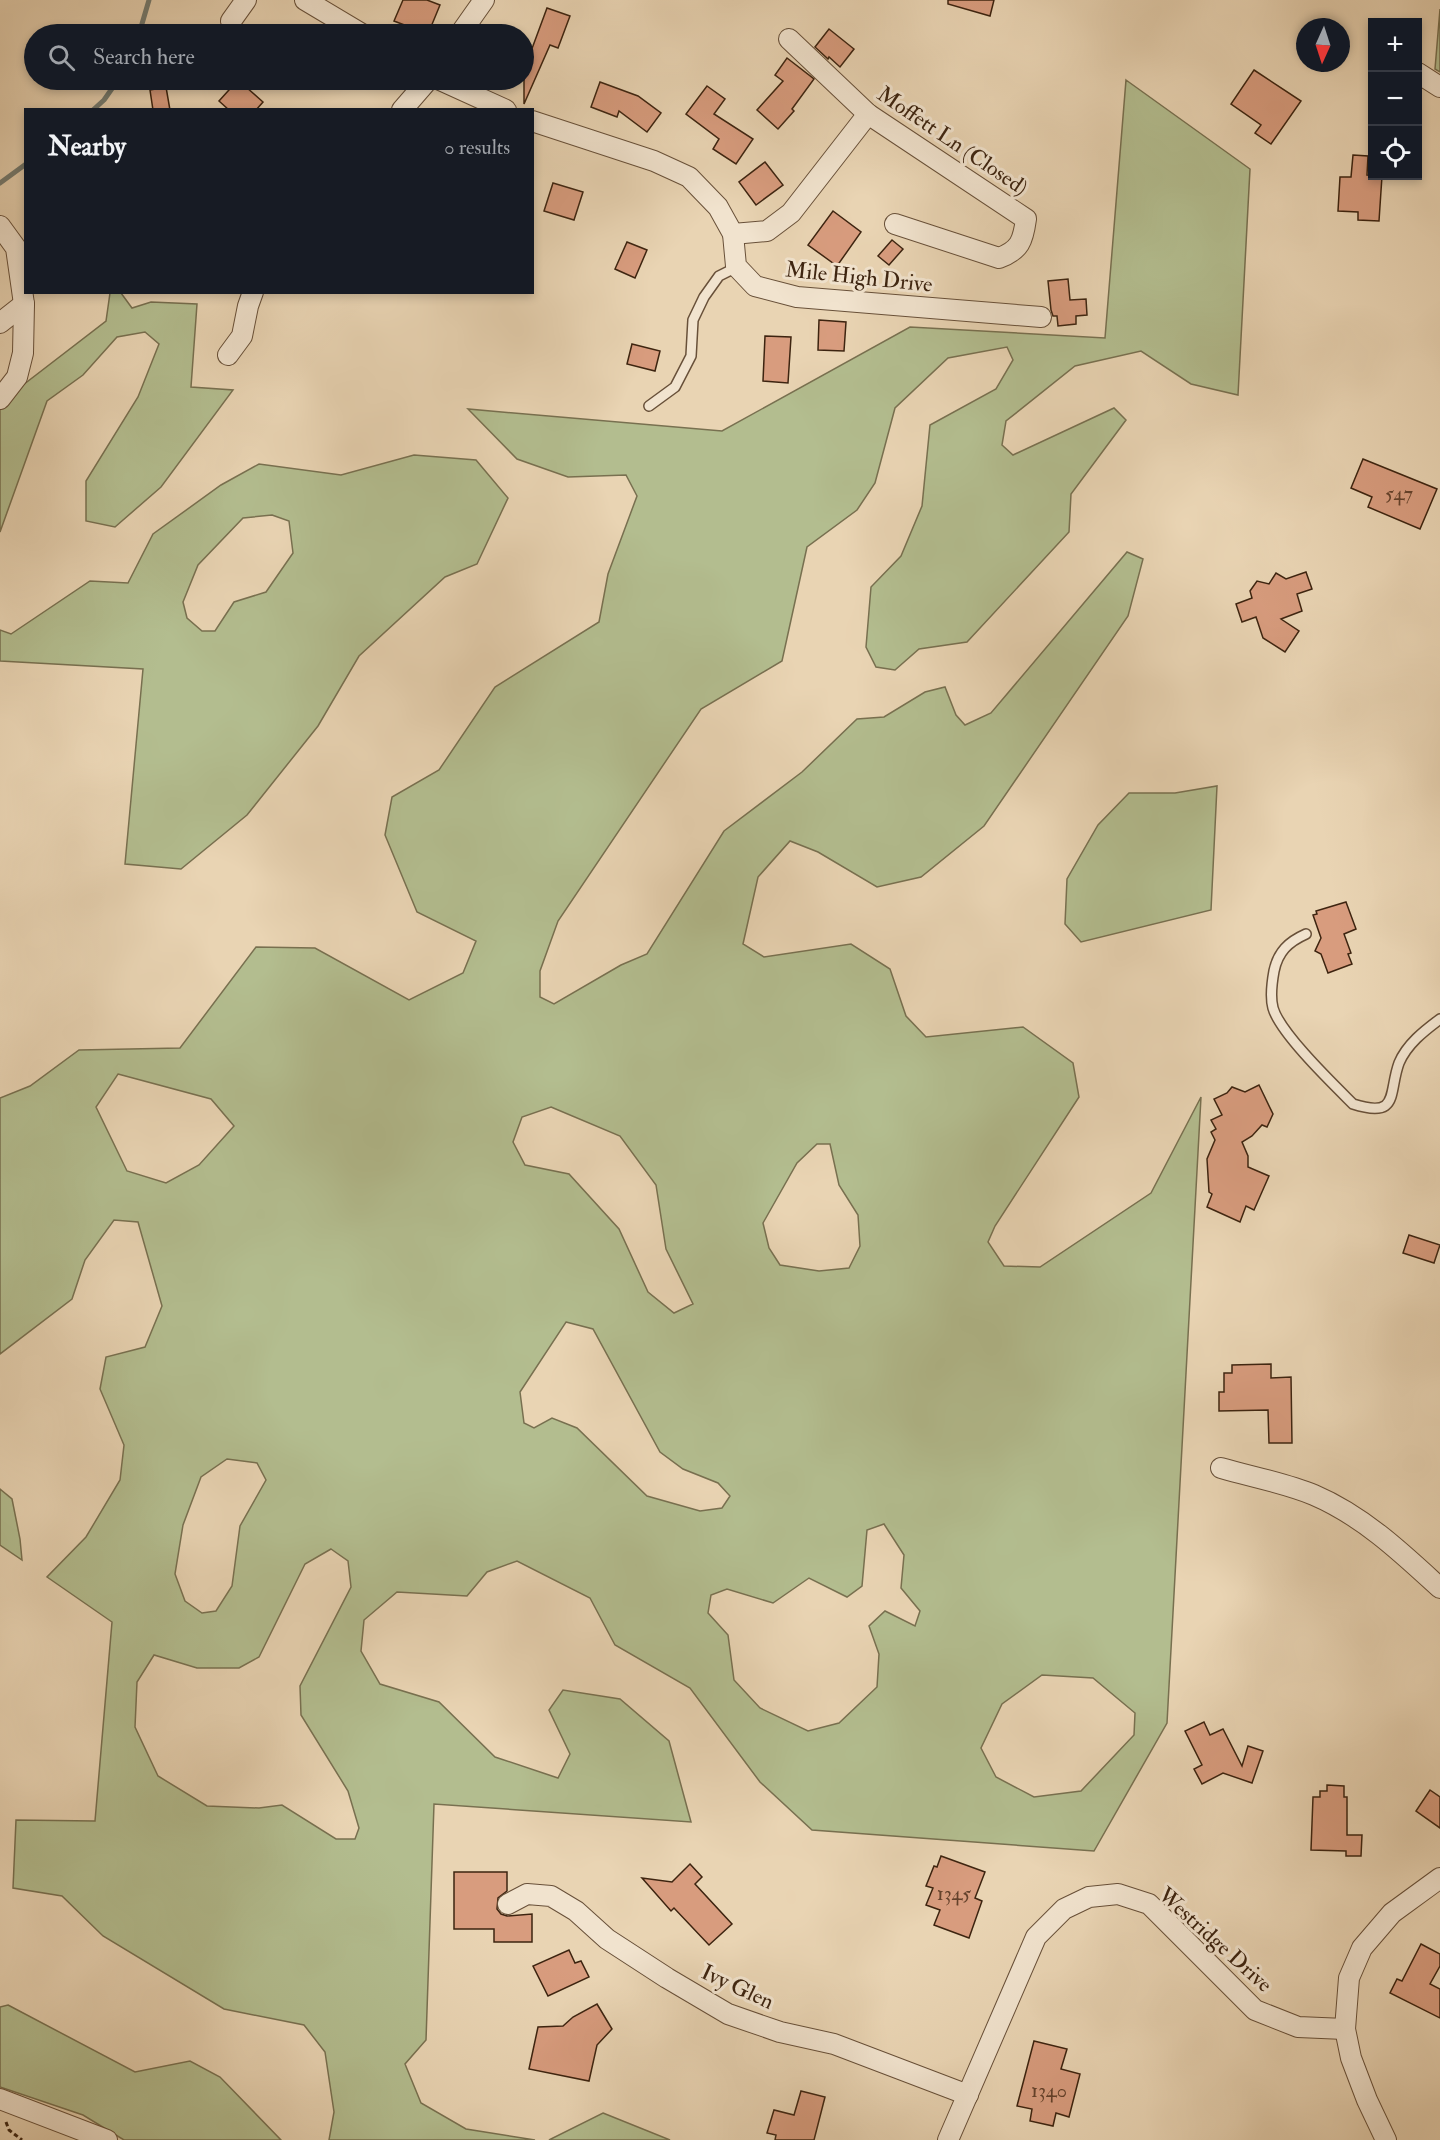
<!DOCTYPE html>
<meta charset="utf-8">
<style>
body{margin:0;font-family:"IM FELL Double Pica",serif;background:#242831;color:#f1f3f6}
.controls{position:absolute;right:18px;top:18px;display:grid;overflow:hidden;border-radius:0px;box-shadow:0 3px 9px #0003}
.controls button{width:54px;height:54px;display:grid;place-items:center;padding:0;border:0;border-bottom:2px solid #363941;background:#171b24;color:#f1f3f6;font:30px sans-serif}
.compass{position:absolute;left:1296px;top:18px;width:54px;height:54px;border-radius:50%;background:#171b24;box-shadow:0 3px 9px #0003;rotate:183deg}
.list{margin:0;padding:0;list-style:none}
h2{display:flex;justify-content:space-between;align-items:center;height:78px;margin:0;padding:0 24px;font-size:26px}
h2 small{font-size:20px;font-weight:400;color:#9ea1a6}
.icon{flex:none;width:33px;height:33px;fill:none;stroke:currentColor;stroke-width:2;stroke-linecap:round;stroke-linejoin:round}
.map{position:relative;flex:none;width:1440px;height:2140px;overflow:hidden}
.search{position:absolute;background:#171b24;box-shadow:0 3px 9px #0003;left:24px;top:24px;width:510px;height:66px;display:flex;align-items:center;gap:15px;box-sizing:border-box;padding:0 21px;border-radius:33px;color:#9ea1a6;font-size:22px}
.panel{position:absolute;background:#171b24;box-shadow:0 3px 9px #0003;left:24px;top:108px;width:510px;height:186px;border-radius:0px}
.map>svg:first-child{display:block}
</style>
<div class="map">
<svg width="1440" height="2140" viewBox="0 0 1440 2140">
<rect width="100%" height="100%" fill="#e9d4b3"/>
<filter id="stains"><feTurbulence type="fractalNoise" baseFrequency=".00333" numOctaves="4"/><feColorMatrix values="0 0 0 0 .2 0 0 0 0 .09 0 0 0 0 .02 0 0 0 .5 -.17"/></filter>
<radialGradient id="worn" r=".72"><stop offset=".6" stop-color="#630" stop-opacity="0"/><stop offset="1" stop-color="#630" stop-opacity=".3"/></radialGradient>
<g fill="#b3bd8f" stroke="#787050" stroke-width="1.5" fill-rule="evenodd">
<path d="M 1440,9 L 1440,72 L 1435,69 Z"/>
<path d="M 1126,80 L 1250,169 L 1238,395 L 1191,384 L 1141,351 L 1075,366 L 1006,421 L 1002,445 L 1013,455 L 1114,408 L 1126,420 L 1071,494 L 1069,532 L 967,642 L 919,649 L 895,670 L 876,667 L 866,647 L 871,587 L 901,556 L 922,506 L 930,425 L 996,389 L 1013,360 L 1007,347 L 948,358 L 895,408 L 875,483 L 857,510 L 807,547 L 782,661 L 701,709 L 558,921 L 540,971 L 540,997 L 554,1004 L 621,965 L 647,954 L 724,831 L 802,772 L 857,719 L 884,717 L 925,692 L 945,687 L 956,715 L 965,725 L 991,713 L 1127,552 L 1143,559 L 1128,616 L 984,826 L 921,877 L 877,887 L 818,852 L 790,841 L 758,877 L 743,944 L 764,957 L 851,944 L 890,969 L 906,1016 L 926,1037 L 1023,1027 L 1073,1063 L 1079,1097 L 995,1226 L 988,1242 L 1004,1266 L 1040,1267 L 1151,1193 L 1201,1097 L 1167,1723 L 1094,1851 L 812,1830 L 760,1782 L 690,1688 L 615,1645 L 590,1598 L 517,1561 L 487,1572 L 467,1596 L 397,1592 L 364,1620 L 361,1651 L 380,1684 L 439,1702 L 495,1757 L 558,1778 L 570,1754 L 549,1710 L 563,1690 L 620,1699 L 669,1741 L 691,1822 L 434,1804 L 426,2040 L 405,2064 L 421,2103 L 466,2129 L 535,2140 L 329,2140 L 334,2112 L 325,2052 L 304,2025 L 224,2009 L 103,1936 L 62,1896 L 13,1888 L 16,1820 L 95,1821 L 112,1622 L 47,1577 L 86,1537 L 120,1480 L 124,1445 L 100,1389 L 106,1357 L 145,1347 L 162,1306 L 138,1222 L 114,1220 L 85,1260 L 72,1299 L 0,1354 L 0,1098 L 30,1086 L 79,1050 L 180,1048 L 256,947 L 315,948 L 409,1000 L 463,973 L 476,941 L 417,912 L 385,835 L 392,797 L 439,770 L 495,687 L 599,622 L 608,574 L 637,496 L 626,475 L 568,477 L 517,459 L 468,409 L 722,431 L 910,327 L 1105,338 ZM 118,1074 L 211,1099 L 234,1126 L 199,1165 L 166,1183 L 127,1171 L 96,1107 ZM 551,1107 L 620,1136 L 656,1185 L 666,1249 L 693,1304 L 674,1313 L 648,1292 L 619,1229 L 569,1174 L 525,1165 L 513,1142 L 522,1117 ZM 817,1144 L 830,1144 L 839,1185 L 858,1215 L 860,1246 L 849,1268 L 819,1271 L 780,1265 L 769,1248 L 763,1223 L 797,1163 ZM 566,1322 L 593,1329 L 660,1452 L 683,1469 L 718,1483 L 730,1496 L 722,1508 L 700,1511 L 647,1496 L 577,1428 L 552,1418 L 534,1428 L 524,1423 L 520,1392 ZM 227,1459 L 257,1463 L 266,1480 L 240,1526 L 232,1586 L 216,1611 L 202,1613 L 185,1601 L 175,1574 L 183,1525 L 201,1477 ZM 884,1524 L 904,1555 L 901,1588 L 920,1611 L 915,1626 L 885,1611 L 869,1626 L 879,1654 L 877,1687 L 839,1723 L 808,1731 L 760,1708 L 734,1680 L 728,1635 L 708,1613 L 711,1595 L 727,1589 L 773,1603 L 809,1578 L 847,1597 L 862,1586 L 867,1530 ZM 331,1549 L 348,1561 L 351,1587 L 300,1686 L 301,1715 L 348,1791 L 359,1828 L 355,1839 L 336,1839 L 282,1805 L 259,1808 L 207,1806 L 158,1776 L 135,1727 L 137,1682 L 154,1655 L 197,1668 L 239,1668 L 259,1657 L 305,1564 ZM 1042,1675 L 1093,1678 L 1135,1713 L 1134,1735 L 1081,1791 L 1034,1797 L 996,1777 L 981,1748 L 1002,1704 Z"/>
<path d="M 110,293 L 121,293 L 132,308 L 151,302 L 197,304 L 191,387 L 233,390 L 161,487 L 115,527 L 86,521 L 86,481 L 138,397 L 159,344 L 145,332 L 117,337 L 83,375 L 47,401 L 0,532 L 0,409 L 23,385 L 106,321 Z"/>
<path d="M 414,455 L 476,460 L 508,498 L 477,564 L 445,577 L 359,656 L 318,726 L 247,815 L 181,869 L 125,864 L 143,669 L 0,661 L 0,630 L 11,634 L 90,581 L 128,583 L 153,534 L 221,485 L 259,464 L 341,475 ZM 272,515 L 289,521 L 293,553 L 266,592 L 234,602 L 215,631 L 202,631 L 187,618 L 183,602 L 198,565 L 243,518 Z"/>
<path d="M 1217,786 L 1211,910 L 1081,942 L 1065,924 L 1067,879 L 1098,825 L 1129,793 L 1175,793 Z"/>
<path d="M 0,1489 L 12,1499 L 20,1539 L 22,1560 L 0,1545 Z"/>
<path d="M 8,2005 L 135,2072 L 190,2061 L 220,2077 L 281,2140 L 124,2140 L 83,2115 L 0,2087 L 0,2007 Z"/>
<path d="M 603,2113 L 670,2140 L 549,2140 Z"/>
</g>
<g fill="none" stroke-linecap="round" stroke-linejoin="round">
<g stroke="#747c72" stroke-width="5">
<path d="M 139,34 L 149,0"/>
<path d="M 93,110 L 104,100 L 118,80"/>
<path d="M 0,183 L 26,164"/>
</g>
</g>
<g fill="#d89c7e" stroke="#3d2410" stroke-width="1.5">
<path d="M 403,0 L 427,0 L 440,5 L 428,34 L 394,21 Z"/>
<path d="M 948,0 L 994,0 L 990,16 L 948,4 Z"/>
<path d="M 547,8 L 570,16 L 558,48 L 550,45 L 524,104 L 524,51 L 530,54 Z"/>
<path d="M 829,29 L 854,49 L 840,67 L 829,57 L 828,59 L 815,47 Z"/>
<path d="M 787,58 L 814,79 L 792,109 L 794,111 L 778,129 L 757,110 L 783,81 L 775,75 Z"/>
<path d="M 1254,70 L 1301,101 L 1271,144 L 1255,133 L 1261,125 L 1231,104 Z"/>
<path d="M 238,80 L 263,102 L 256,110 L 229,110 L 219,101 Z"/>
<path d="M 600,82 L 638,96 L 661,113 L 647,132 L 619,111 L 617,117 L 591,107 Z"/>
<path d="M 707,86 L 725,99 L 714,114 L 753,139 L 736,164 L 713,149 L 719,139 L 686,114 Z"/>
<path d="M 166,87 L 170,110 L 153,110 L 150,90 Z"/>
<path d="M 1353,155 L 1368,156 L 1367,175 L 1382,176 L 1379,221 L 1358,220 L 1358,212 L 1338,211 L 1340,177 L 1351,177 Z"/>
<path d="M 765,162 L 783,185 L 756,205 L 739,182 Z"/>
<path d="M 553,183 L 583,192 L 574,220 L 544,211 Z"/>
<path d="M 833,211 L 861,232 L 837,266 L 808,245 Z"/>
<path d="M 892,240 L 903,249 L 889,265 L 878,256 Z"/>
<path d="M 627,242 L 647,250 L 635,278 L 615,269 Z"/>
<path d="M 1068,279 L 1070,300 L 1086,299 L 1087,315 L 1076,316 L 1076,324 L 1058,326 L 1057,316 L 1053,316 L 1051,310 L 1048,281 Z"/>
<path d="M 819,320 L 846,322 L 844,351 L 818,350 Z"/>
<path d="M 765,336 L 791,337 L 788,383 L 763,381 Z"/>
<path d="M 632,344 L 660,351 L 655,371 L 627,364 Z"/>
<path d="M 1363,459 L 1437,489 L 1420,529 L 1368,507 L 1372,497 L 1351,488 Z"/>
<path d="M 1306,572 L 1312,589 L 1297,594 L 1302,611 L 1281,619 L 1299,631 L 1285,652 L 1263,638 L 1256,617 L 1242,622 L 1236,604 L 1252,598 L 1250,591 L 1257,581 L 1269,584 L 1276,573 L 1286,579 Z"/>
<path d="M 1346,902 L 1356,929 L 1344,934 L 1351,953 L 1348,954 L 1352,964 L 1328,973 L 1321,954 L 1315,951 L 1321,938 L 1313,915 L 1317,914 L 1316,911 Z"/>
<path d="M 1259,1085 L 1273,1114 L 1267,1127 L 1262,1125 L 1252,1136 L 1242,1142 L 1248,1156 L 1248,1167 L 1269,1176 L 1254,1210 L 1246,1206 L 1240,1222 L 1207,1207 L 1212,1194 L 1209,1192 L 1207,1159 L 1215,1140 L 1211,1132 L 1216,1129 L 1211,1120 L 1222,1115 L 1214,1099 L 1227,1093 L 1232,1087 L 1245,1092 Z"/>
<path d="M 1409,1235 L 1440,1245 L 1434,1263 L 1403,1253 Z"/>
<path d="M 1271,1364 L 1271,1378 L 1291,1377 L 1292,1443 L 1269,1443 L 1268,1410 L 1219,1411 L 1219,1392 L 1224,1392 L 1224,1373 L 1232,1373 L 1232,1365 Z"/>
<path d="M 1204,1722 L 1210,1735 L 1223,1729 L 1242,1766 L 1248,1746 L 1263,1751 L 1252,1783 L 1223,1773 L 1202,1784 L 1194,1769 L 1202,1765 L 1185,1731 Z"/>
<path d="M 1327,1785 L 1344,1786 L 1344,1797 L 1347,1797 L 1347,1835 L 1362,1835 L 1361,1856 L 1346,1856 L 1346,1851 L 1311,1850 L 1313,1797 L 1320,1797 L 1320,1791 L 1327,1791 Z"/>
<path d="M 1430,1790 L 1440,1797 L 1440,1828 L 1416,1811 Z"/>
<path d="M 941,1856 L 985,1872 L 975,1898 L 982,1901 L 969,1938 L 934,1925 L 940,1910 L 926,1905 L 933,1888 L 926,1886 L 934,1866 L 937,1867 Z"/>
<path d="M 690,1864 L 702,1877 L 695,1884 L 732,1924 L 709,1945 L 674,1908 L 671,1911 L 642,1878 L 672,1882 Z"/>
<path d="M 454,1872 L 507,1872 L 507,1891 L 498,1898 L 497,1909 L 501,1914 L 507,1916 L 532,1914 L 532,1942 L 494,1942 L 494,1929 L 454,1929 Z"/>
<path d="M 1421,1944 L 1440,1954 L 1440,1966 L 1430,1984 L 1440,1989 L 1440,2018 L 1390,1993 L 1397,1979 L 1402,1981 Z"/>
<path d="M 569,1950 L 575,1963 L 581,1961 L 589,1977 L 548,1996 L 533,1966 Z"/>
<path d="M 597,2004 L 612,2029 L 597,2045 L 589,2081 L 529,2069 L 538,2027 L 563,2026 L 573,2017 Z"/>
<path d="M 1034,2041 L 1067,2049 L 1061,2069 L 1080,2074 L 1069,2117 L 1056,2113 L 1053,2126 L 1030,2121 L 1032,2109 L 1017,2106 Z"/>
<path d="M 801,2091 L 825,2097 L 814,2140 L 775,2140 L 776,2135 L 767,2133 L 774,2110 L 794,2115 Z"/>
</g>
<g fill="none" stroke-linecap="round" stroke-linejoin="round">
<defs>
<g id="service">
<path d="M 649,406 L 675,387 L 691,356 L 693,320 L 704,297 L 719,276 L 737,267"/>
<path d="M 1306,934 C 1288,942 1278,952 1274,971 C 1272,982 1270,997 1273,1008 C 1280,1033 1333,1084 1353,1104 C 1400,1119 1388,1093 1399,1063 C 1407,1044 1424,1031 1440,1019"/>
</g>
<g id="minor">
<path d="M 305,0 L 362,34"/>
<path d="M 231,21 L 246,0"/>
<path d="M 460,34 L 484,0"/>
<path d="M 789,39 L 868,114 L 1026,219 C 1023,241 1020,250 999,258 L 895,224"/>
<path d="M 1418,73 L 1440,87"/>
<path d="M 440,80 L 506,110"/>
<path d="M 402,110 L 428,80"/>
<path d="M 532,121 L 654,161 L 689,177 L 718,207 L 733,234 L 736,266 L 755,286 L 797,297 L 1041,317"/>
<path d="M 0,226 L 16,248 L 24,304 L 23,353 L 17,377 L 0,399"/>
<path d="M 733,234 L 767,231 L 791,213 L 868,114"/>
<path d="M 0,323 L 24,304"/>
<path d="M 228,355 L 242,336 L 248,306 L 253,292"/>
<path d="M 1221,1468 C 1252,1477 1285,1483 1314,1495 C 1363,1516 1402,1553 1440,1588"/>
<path d="M 508,1904 L 527,1894 L 551,1896 L 576,1911 L 607,1939 L 667,1978 L 728,2014 L 780,2032 L 834,2044 L 968,2095"/>
<path d="M 0,2099 L 107,2140"/>
<path d="M 948,2140 L 1036,1937 L 1064,1909 L 1089,1897 L 1118,1894 L 1149,1904 L 1255,2010 L 1298,2027 L 1345,2029"/>
<path d="M 1386,2140 L 1367,2100 L 1351,2058 L 1345,2029 L 1349,1978 L 1362,1948 L 1392,1913 L 1440,1878"/>
</g>
</defs>
<use href="#service" stroke="#685039" stroke-width="12"/>
<use href="#minor" stroke="#685039" stroke-width="22"/>
<path stroke="#3d2410" stroke-width="3" stroke-dasharray="4.5 3" stroke-linecap="butt" d="M 6,2122 L 9,2130 L 22,2140"/>
<use href="#service" stroke="#f1e3ce" stroke-width="9"/>
<use href="#minor" stroke="#f1e3ce" stroke-width="20"/>
</g>
<g text-anchor="middle" stroke-width="6" stroke-linejoin="round" paint-order="stroke">
<g font-size="20" fill="#64422c">
<text x="1399" y="500">547</text>
<text x="954" y="1900">1345</text>
<text x="1049" y="2097">1340</text>
</g>
<g font-size="22" fill="#3d2410" stroke="#f1e3ce">
<text transform="translate(953 140) rotate(34)" y="8">Moffett Ln (Closed)</text>
<text transform="translate(859 276) rotate(6)" y="8">Mile High Drive</text>
<text transform="translate(1216 1939) rotate(42)" y="8">Westridge Drive</text>
<text transform="translate(738 1986) rotate(25)" y="8">Ivy Glen</text>
</g>
</g>
<rect width="100%" height="100%" filter="url(#stains)"/>
<rect width="100%" height="100%" fill="url(#worn)"/>
</svg>
<div class="controls">
<button>+</button>
<button>−</button>
<button><svg class="icon" aria-label="locate" viewBox="0 0 24 24"><circle cx="12" cy="12" r="6"/><path d="M12 2v4M12 18v4M2 12h4M18 12h4"/></svg></button>
</div>
<svg class="compass" viewBox="-18 -18 36 36"><path d="M0-13l5 13h-10z" fill="#e53935"/><path d="M0 13l5-13h-10z" fill="#9ea1a6"/></svg>
<div class="search"><svg class="icon" aria-label="search" viewBox="0 0 24 24"><circle cx="10" cy="10" r="6"/><path d="M15 15l6 6"/></svg>Search here</div>
<section class="panel">
<h2>Nearby<small>0 results</small></h2>
<ul class="list">
</ul>
</section>
</div>
